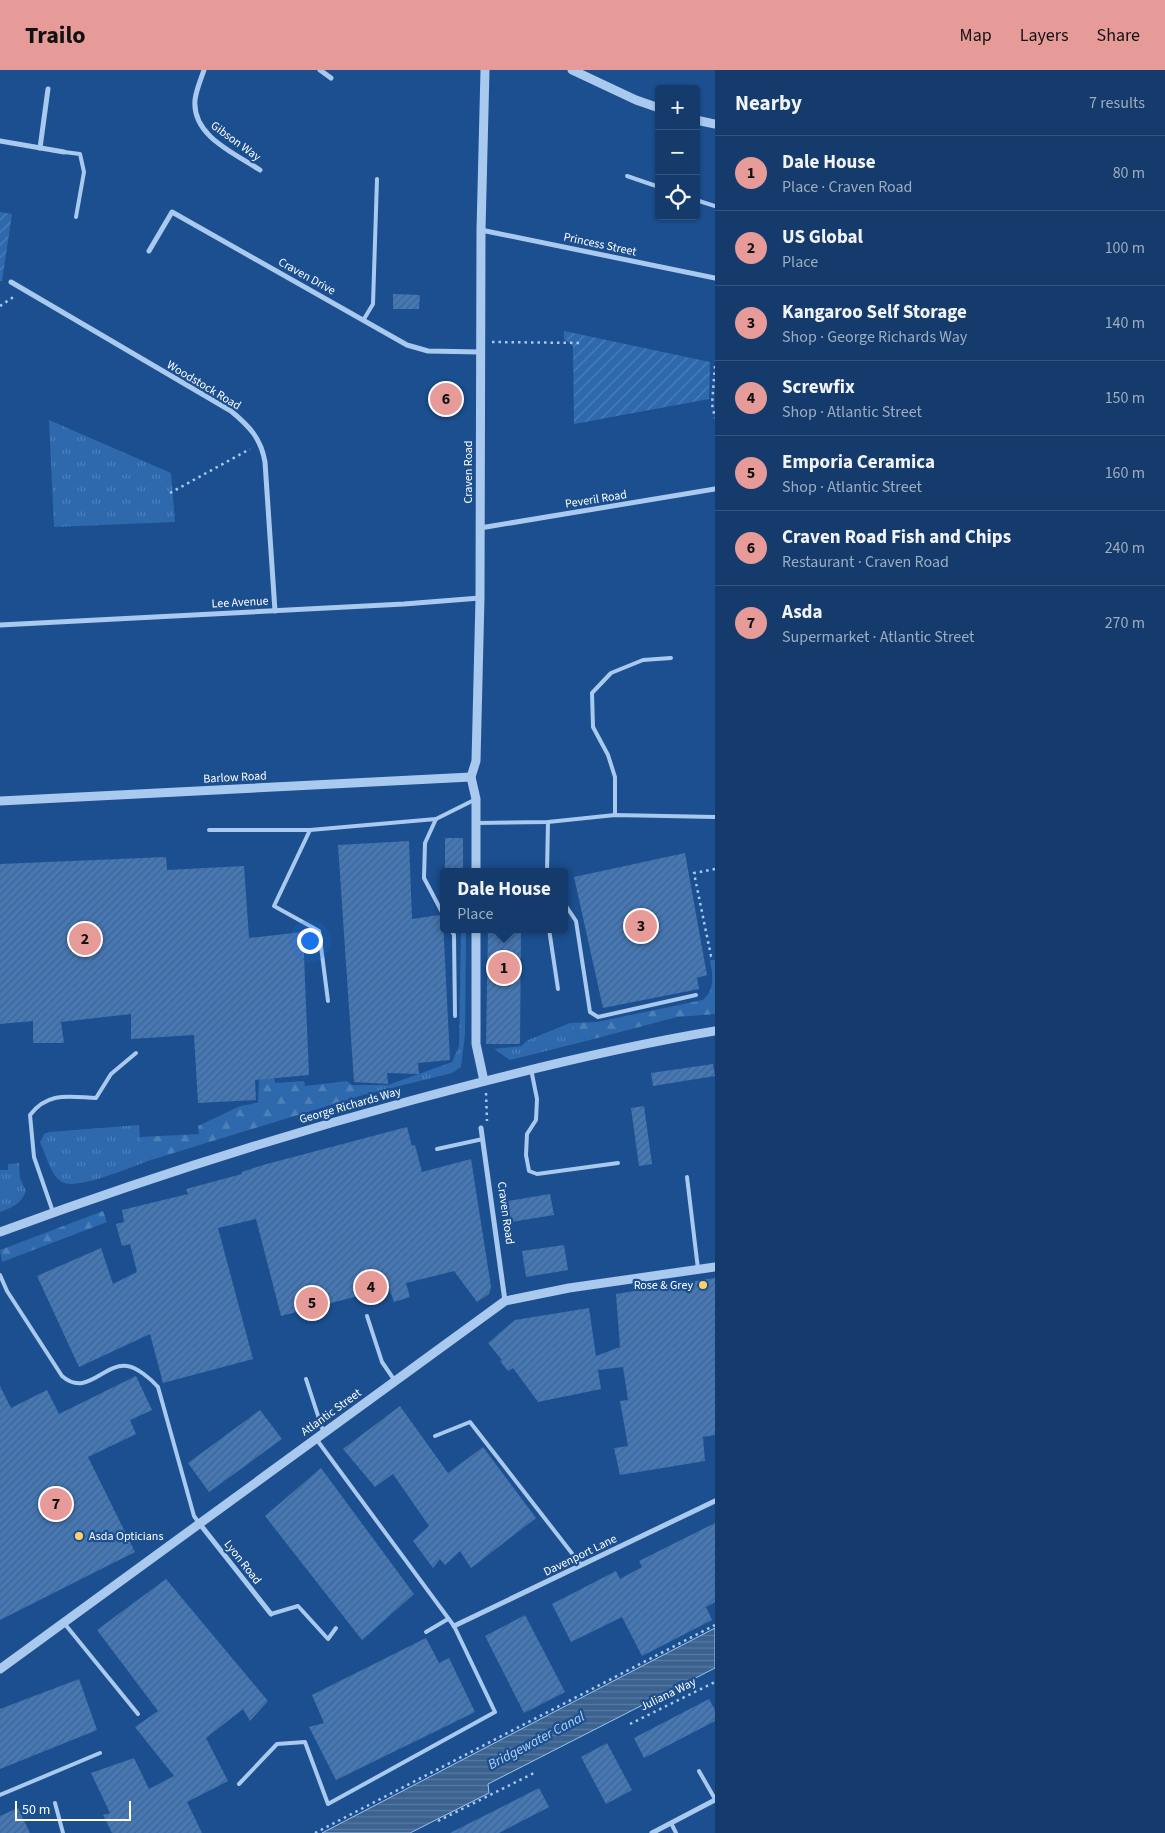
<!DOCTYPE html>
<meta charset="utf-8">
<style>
body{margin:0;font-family:"Source Sans 3",sans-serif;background:#214673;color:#f1f3f6}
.controls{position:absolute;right:15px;top:15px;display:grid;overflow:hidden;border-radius:5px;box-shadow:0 1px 4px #0004}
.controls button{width:45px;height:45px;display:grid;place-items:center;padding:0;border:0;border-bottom:1px solid #33557e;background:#143b6b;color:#f1f3f6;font:25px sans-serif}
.scale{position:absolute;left:15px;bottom:12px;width:116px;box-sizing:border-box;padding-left:5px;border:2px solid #fff;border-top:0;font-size:14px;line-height:18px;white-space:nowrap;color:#fff;-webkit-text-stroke:4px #1b4f8f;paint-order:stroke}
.you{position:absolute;left:309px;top:870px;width:18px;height:18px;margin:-12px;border:4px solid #fff;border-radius:50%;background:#1a73e8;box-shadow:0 0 0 8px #1a73e833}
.badge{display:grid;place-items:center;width:32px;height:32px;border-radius:50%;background:#e69b98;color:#111;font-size:16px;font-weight:700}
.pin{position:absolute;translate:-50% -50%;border:2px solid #fff;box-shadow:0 1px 5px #0006}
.popup{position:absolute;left:440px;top:798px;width:128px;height:65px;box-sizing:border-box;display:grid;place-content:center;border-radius:5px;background:#143b6b;filter:drop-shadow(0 1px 4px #0005);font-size:16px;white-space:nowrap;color:#9dadc1}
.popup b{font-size:19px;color:#f1f3f6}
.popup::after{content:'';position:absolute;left:50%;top:100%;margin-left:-10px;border:10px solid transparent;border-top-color:#143b6b}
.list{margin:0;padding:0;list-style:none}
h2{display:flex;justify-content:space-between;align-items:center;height:65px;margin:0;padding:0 20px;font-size:21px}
h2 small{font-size:16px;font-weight:400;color:#9dadc1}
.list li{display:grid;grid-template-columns:32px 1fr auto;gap:15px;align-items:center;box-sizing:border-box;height:75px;padding:0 20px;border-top:1px solid #33557e}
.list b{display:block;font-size:19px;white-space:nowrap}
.list p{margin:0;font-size:16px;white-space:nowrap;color:#9dadc1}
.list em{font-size:16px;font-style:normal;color:#9dadc1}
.icon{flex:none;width:28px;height:28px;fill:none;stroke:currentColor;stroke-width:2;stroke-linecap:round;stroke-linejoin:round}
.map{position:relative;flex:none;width:715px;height:1763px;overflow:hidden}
header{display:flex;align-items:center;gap:30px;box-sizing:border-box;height:70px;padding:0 25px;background:#e69b98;color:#111}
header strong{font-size:24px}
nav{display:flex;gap:28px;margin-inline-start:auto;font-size:18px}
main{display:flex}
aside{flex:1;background:#143b6b}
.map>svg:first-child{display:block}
</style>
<header>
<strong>Trailo</strong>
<nav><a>Map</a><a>Layers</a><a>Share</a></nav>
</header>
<main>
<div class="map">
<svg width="715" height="1763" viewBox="0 0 715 1763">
<defs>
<pattern id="grass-tufts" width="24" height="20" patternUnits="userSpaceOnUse" patternTransform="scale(1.25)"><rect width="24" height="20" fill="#2e69ad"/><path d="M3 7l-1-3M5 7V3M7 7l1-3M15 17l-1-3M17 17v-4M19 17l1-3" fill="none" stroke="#4d80b9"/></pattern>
<pattern id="forest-firs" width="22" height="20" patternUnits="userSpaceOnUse" patternTransform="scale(1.25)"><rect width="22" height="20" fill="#2e69ad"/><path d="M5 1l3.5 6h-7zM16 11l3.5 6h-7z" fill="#4d80b9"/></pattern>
<pattern id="garden-furrows" width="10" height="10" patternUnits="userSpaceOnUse" patternTransform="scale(1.25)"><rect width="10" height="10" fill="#2e69ad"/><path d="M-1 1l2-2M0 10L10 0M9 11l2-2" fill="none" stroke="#4d80b9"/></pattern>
<pattern id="water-rules" width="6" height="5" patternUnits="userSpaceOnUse" patternTransform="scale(1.25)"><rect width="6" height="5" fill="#3c6290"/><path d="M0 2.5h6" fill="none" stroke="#597aa1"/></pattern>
<pattern id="building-hatch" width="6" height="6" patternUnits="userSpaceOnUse" patternTransform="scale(1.25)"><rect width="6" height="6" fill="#4478b7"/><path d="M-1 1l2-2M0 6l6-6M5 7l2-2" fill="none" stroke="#486282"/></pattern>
</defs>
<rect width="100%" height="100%" fill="#1b4f8f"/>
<g fill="url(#grass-tufts)">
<path d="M 49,350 L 171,403 L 175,452 L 54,457 Z"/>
<path d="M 461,859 L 466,859 L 465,965 L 461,997 L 452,1003 L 363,1025 L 351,1015 L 388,1015 L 452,992 L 459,976 Z"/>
<path d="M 570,953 L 586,971 L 510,990 L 494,979 L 521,976 L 528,970 Z"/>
<path d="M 139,1055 L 140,1067 L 151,1090 C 134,1096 76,1121 62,1112 C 50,1105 46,1084 40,1072 L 44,1064 L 49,1062 Z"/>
<path d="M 19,1093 L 20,1108 L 26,1121 C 21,1134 13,1137 0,1142 L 0,1100 L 8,1100 L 8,1094 Z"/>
</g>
<g fill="url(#forest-firs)">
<path d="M 710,890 L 715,890 L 715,944 L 677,947 L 586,971 L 570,953 L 597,952 L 703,930 C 715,920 713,905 710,890 Z"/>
<path d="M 273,995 L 275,1013 L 304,1011 L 305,1016 L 347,1011 L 363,1025 L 151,1090 L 140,1067 L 199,1064 L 198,1056 L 240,1036 L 258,1033 L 259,1006 Z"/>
<path d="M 103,1141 L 107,1152 L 2,1192 L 0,1180 Z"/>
</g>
<g fill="url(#garden-furrows)">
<path d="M 0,142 L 12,144 L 2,211 L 0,211 Z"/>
<path d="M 564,261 L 710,292 L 709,329 L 574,354 L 573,276 L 564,269 Z"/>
</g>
<path fill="url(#water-rules)" stroke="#9cc4f0" d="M 715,1558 L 715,1598 L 488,1714 L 489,1723 L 410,1763 L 322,1763 Z"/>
<g fill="url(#building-hatch)">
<path d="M 393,224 L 420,225 L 419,239 L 393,239 Z"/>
<rect x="445" y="768" width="18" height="34"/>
<path d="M 409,771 L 412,849 L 439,845 L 443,850 L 450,990 L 418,993 L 419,1004 L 387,1003 L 388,1014 L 354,1012 L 338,775 Z"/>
<path d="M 685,783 L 707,905 L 697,908 L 699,919 L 603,938 L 574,807 Z"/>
<path d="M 166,787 L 167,800 L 244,796 L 249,868 L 303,862 L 309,1005 L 255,1010 L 256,1030 L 198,1033 L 194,965 L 131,969 L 131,944 L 61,952 L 64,973 L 33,973 L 33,951 L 0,954 L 0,794 Z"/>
<path d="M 488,859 L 521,859 L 520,974 L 486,974 Z"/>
<path d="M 713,994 L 715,1006 L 653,1016 L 651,1003 Z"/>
<path d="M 644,1036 L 652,1094 L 639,1096 L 631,1038 Z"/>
<path d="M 407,1057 L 412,1076 L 415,1075 L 422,1102 L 471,1089 L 491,1217 L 489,1224 L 477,1232 L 454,1201 L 406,1213 L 410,1227 L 394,1232 L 389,1218 L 281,1246 L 256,1149 L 218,1158 L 253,1289 L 163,1313 L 150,1264 L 79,1297 L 37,1206 L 101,1178 L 113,1214 L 137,1202 L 130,1174 L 122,1176 L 116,1154 L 124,1152 L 122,1140 L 188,1124 L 186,1119 L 242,1104 L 242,1102 L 263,1095 Z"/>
<path d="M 550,1124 L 554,1145 L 511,1152 L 508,1131 Z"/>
<path d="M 564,1175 L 568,1200 L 526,1207 L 522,1181 Z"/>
<path d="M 715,1208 L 715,1365 L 703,1367 L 705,1391 L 620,1405 L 614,1378 L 628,1376 L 620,1331 L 628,1330 L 623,1297 L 598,1300 L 601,1319 L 538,1332 L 513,1298 L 508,1301 L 500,1291 L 502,1290 L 488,1273 L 515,1250 L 589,1238 L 596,1286 L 620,1277 L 616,1224 Z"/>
<path d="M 136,1306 L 152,1340 L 130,1350 L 136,1364 L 88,1387 L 135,1482 L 0,1550 L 0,1316 L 11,1338 L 47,1320 L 59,1344 Z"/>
<path d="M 400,1336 L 448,1403 L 483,1377 L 536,1448 L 471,1498 L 460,1481 L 445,1495 L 440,1489 L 433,1498 L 413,1471 L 429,1456 L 393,1404 L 375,1417 L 343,1379 Z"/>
<path d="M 260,1340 L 282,1369 L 209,1422 L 188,1393 Z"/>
<path d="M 321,1398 L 414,1524 L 362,1570 L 265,1446 Z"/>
<path d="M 715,1453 L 715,1532 L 706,1537 L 712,1550 L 642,1586 L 622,1547 L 571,1572 L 552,1534 L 616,1501 L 620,1509 L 642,1497 L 639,1491 Z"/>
<path d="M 166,1509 L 268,1631 L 250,1651 L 243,1639 L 206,1668 L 228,1711 L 187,1732 L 202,1763 L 112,1763 L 103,1745 L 110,1743 L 91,1703 L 134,1688 L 149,1719 L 174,1706 L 135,1657 L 158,1641 L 97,1560 Z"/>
<path d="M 525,1545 L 565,1622 L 524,1643 L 485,1566 Z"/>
<path d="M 426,1568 L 439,1593 L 449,1588 L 475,1642 L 336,1710 L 309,1657 L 324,1653 L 312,1625 Z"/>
<path d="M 79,1609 L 97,1660 L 0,1699 L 0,1639 Z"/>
<path d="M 709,1629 L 715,1640 L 715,1651 L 644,1688 L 634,1668 Z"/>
<path d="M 607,1673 L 632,1720 L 606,1734 L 581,1687 Z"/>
<path d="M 539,1718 L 549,1737 L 499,1763 L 450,1763 Z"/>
<path d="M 18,1738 L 30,1763 L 0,1763 L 0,1746 Z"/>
</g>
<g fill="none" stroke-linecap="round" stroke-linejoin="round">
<g stroke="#a9c9ee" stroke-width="2.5" stroke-dasharray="2.5 4" stroke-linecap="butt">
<path d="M 0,236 L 15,226"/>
<path d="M 492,272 L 583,273"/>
<path d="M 715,296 L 712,334 L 715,348"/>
<path d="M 170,423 L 250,379"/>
<path d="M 715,799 L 694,803 L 711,886 L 715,886"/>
<path d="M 486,1023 L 487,1051"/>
<path d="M 630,1654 L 715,1612"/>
<path d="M 438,1751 L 536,1702"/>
<path d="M 315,1763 L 715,1555"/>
</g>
<g stroke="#a9c9ee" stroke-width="4">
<path d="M 64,82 L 80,84 L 84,102 L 76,147"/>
<path d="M 627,106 L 659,117"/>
<path d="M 696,130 L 715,136"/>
<path d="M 364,249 L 373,234 L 377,109"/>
<path d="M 615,745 L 615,707 L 608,685 L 593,657 L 592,623 L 611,603 L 643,590 L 671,588"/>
<path d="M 477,753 L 548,752 L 615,745 L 715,747"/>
<path d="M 209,760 L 310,760 L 436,749"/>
<path d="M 310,760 L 274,836 L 319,861 L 328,931"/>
<path d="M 547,802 L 548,752"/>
<path d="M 564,833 L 576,851 L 590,942 L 598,947 L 696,925"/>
<path d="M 444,846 L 424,808 L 425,773 L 436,749 L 476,729"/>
<path d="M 451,859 L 454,865 L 455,946"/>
<path d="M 549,859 L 558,919"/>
<path d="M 531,999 L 537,1029 L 536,1050 L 527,1064 L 526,1085 L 529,1101 L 537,1104 L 618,1093"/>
<path d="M 437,1079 L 483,1069"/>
<path d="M 687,1107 L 698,1199"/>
<path d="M 53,1142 L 34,1087 L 30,1045 C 48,1021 70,1027 96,1028 L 111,1004 L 136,983"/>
<path d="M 0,1205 L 7,1221 L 62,1306 C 87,1328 103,1293 127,1296 C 137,1297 152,1310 158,1317 L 194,1446 L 199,1453"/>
<path d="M 367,1246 L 382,1292 L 395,1311"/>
<path d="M 306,1309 L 323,1361"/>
<path d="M 435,1366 L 470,1352 L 581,1495"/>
<path d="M 271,1544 L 298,1536 L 328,1569 L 336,1558"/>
<path d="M 64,1553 L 138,1644"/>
<path d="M 426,1562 L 448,1549"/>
<path d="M 699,1701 L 715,1729"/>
<path d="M 239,1714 L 277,1674 L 305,1672 L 328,1734 L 495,1642 L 454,1556 L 317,1370"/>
<path d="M 0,1725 L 100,1683"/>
<path d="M 55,1733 L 63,1763"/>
<path d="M 671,1753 L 676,1763"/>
</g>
<g stroke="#a9c9ee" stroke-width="5">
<path d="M 204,0 C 201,9 196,20 195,30 C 192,66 234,83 260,100"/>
<path d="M 320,0 L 331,8"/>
<path d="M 0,71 L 64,82"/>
<path d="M 40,78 L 48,19"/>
<path d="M 481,160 L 715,208"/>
<path d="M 149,181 L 172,142 L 407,275 L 428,281 L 480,282"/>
<path d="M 11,212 L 231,341 C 249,356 261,368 265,392 L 275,541"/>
<path d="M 480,458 L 715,419"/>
<path d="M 0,555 L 404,534 L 480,528"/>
<path d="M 481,1058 L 505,1231"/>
<path d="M 199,1453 L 271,1544"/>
<path d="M 454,1556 L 715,1431"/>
<path d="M 652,1763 L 715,1730"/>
</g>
<g stroke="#a9c9ee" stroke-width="9">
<path d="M 572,0 L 636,30 L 659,38"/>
<path d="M 696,50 L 715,54"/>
<path d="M 0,731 L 471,707"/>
<path d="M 476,802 L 476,729 L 471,707 L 476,691 L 480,528 L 481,160 L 485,0"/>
<path d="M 476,859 L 476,974 L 484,1011"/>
<path d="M 0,1162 C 136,1112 273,1068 413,1030 C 513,1003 613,978 715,961"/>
<path d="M 0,1599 L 505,1231 L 569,1218 L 715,1197"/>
</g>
</g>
<g fill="#ffd166" stroke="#1b4f8f" stroke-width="2">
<circle cx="703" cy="1215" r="5"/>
<circle cx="79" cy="1466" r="5"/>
</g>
<g text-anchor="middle" stroke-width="4.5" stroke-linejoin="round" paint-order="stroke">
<g font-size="12" fill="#fff" stroke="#1b4f8f">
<text transform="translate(236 71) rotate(36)" y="4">Gibson Way</text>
<text transform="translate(600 174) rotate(12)" y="4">Princess Street</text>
<text transform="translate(307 206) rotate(29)" y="4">Craven Drive</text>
<text transform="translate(204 315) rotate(31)" y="4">Woodstock Road</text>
<text transform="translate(468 402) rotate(-90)" y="4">Craven Road</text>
<text transform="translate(596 429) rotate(-9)" y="4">Peveril Road</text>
<text transform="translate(240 532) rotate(-3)" y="4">Lee Avenue</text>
<text transform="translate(235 707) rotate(-3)" y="4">Barlow Road</text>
<text transform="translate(350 1035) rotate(-16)" y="4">George Richards Way</text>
<text transform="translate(506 1143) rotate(82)" y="4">Craven Road</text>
<text transform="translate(331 1342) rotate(-36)" y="4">Atlantic Street</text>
<text transform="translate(580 1485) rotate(-26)" y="4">Davenport Lane</text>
<text transform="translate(243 1492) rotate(52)" y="4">Lyon Road</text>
<text transform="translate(668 1624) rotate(-26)" y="4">Juliana Way</text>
</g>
<g font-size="12" fill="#fff" stroke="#1b4f8f" text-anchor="end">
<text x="693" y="1219">Rose &amp; Grey</text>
<text x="89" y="1470" text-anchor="start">Asda Opticians</text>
</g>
<g font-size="14" font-style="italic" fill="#b5d3f5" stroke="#1b4f8f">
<text transform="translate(536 1670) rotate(-28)" y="5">Bridgewater Canal</text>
</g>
</g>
</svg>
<div class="controls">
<button>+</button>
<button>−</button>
<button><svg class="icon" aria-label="locate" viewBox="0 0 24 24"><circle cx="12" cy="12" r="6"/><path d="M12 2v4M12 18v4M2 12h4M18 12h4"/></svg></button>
</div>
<div class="scale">50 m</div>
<div class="you"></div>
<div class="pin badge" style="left:504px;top:898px">1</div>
<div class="popup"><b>Dale House</b>Place</div>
<div class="pin badge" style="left:85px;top:869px">2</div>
<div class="pin badge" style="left:641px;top:856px">3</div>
<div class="pin badge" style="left:371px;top:1217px">4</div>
<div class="pin badge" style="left:312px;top:1233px">5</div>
<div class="pin badge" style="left:446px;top:329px">6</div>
<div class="pin badge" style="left:56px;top:1434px">7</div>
</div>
<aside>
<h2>Nearby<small>7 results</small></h2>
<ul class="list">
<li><span class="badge">1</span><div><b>Dale House</b><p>Place · Craven Road</p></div><em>80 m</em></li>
<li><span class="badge">2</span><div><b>US Global</b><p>Place</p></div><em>100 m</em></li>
<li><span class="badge">3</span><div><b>Kangaroo Self Storage</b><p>Shop · George Richards Way</p></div><em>140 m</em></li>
<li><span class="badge">4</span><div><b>Screwfix</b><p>Shop · Atlantic Street</p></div><em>150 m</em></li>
<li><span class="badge">5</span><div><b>Emporia Ceramica</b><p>Shop · Atlantic Street</p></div><em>160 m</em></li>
<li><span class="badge">6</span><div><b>Craven Road Fish and Chips</b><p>Restaurant · Craven Road</p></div><em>240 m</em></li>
<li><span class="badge">7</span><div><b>Asda</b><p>Supermarket · Atlantic Street</p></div><em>270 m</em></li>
</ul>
</aside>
</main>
